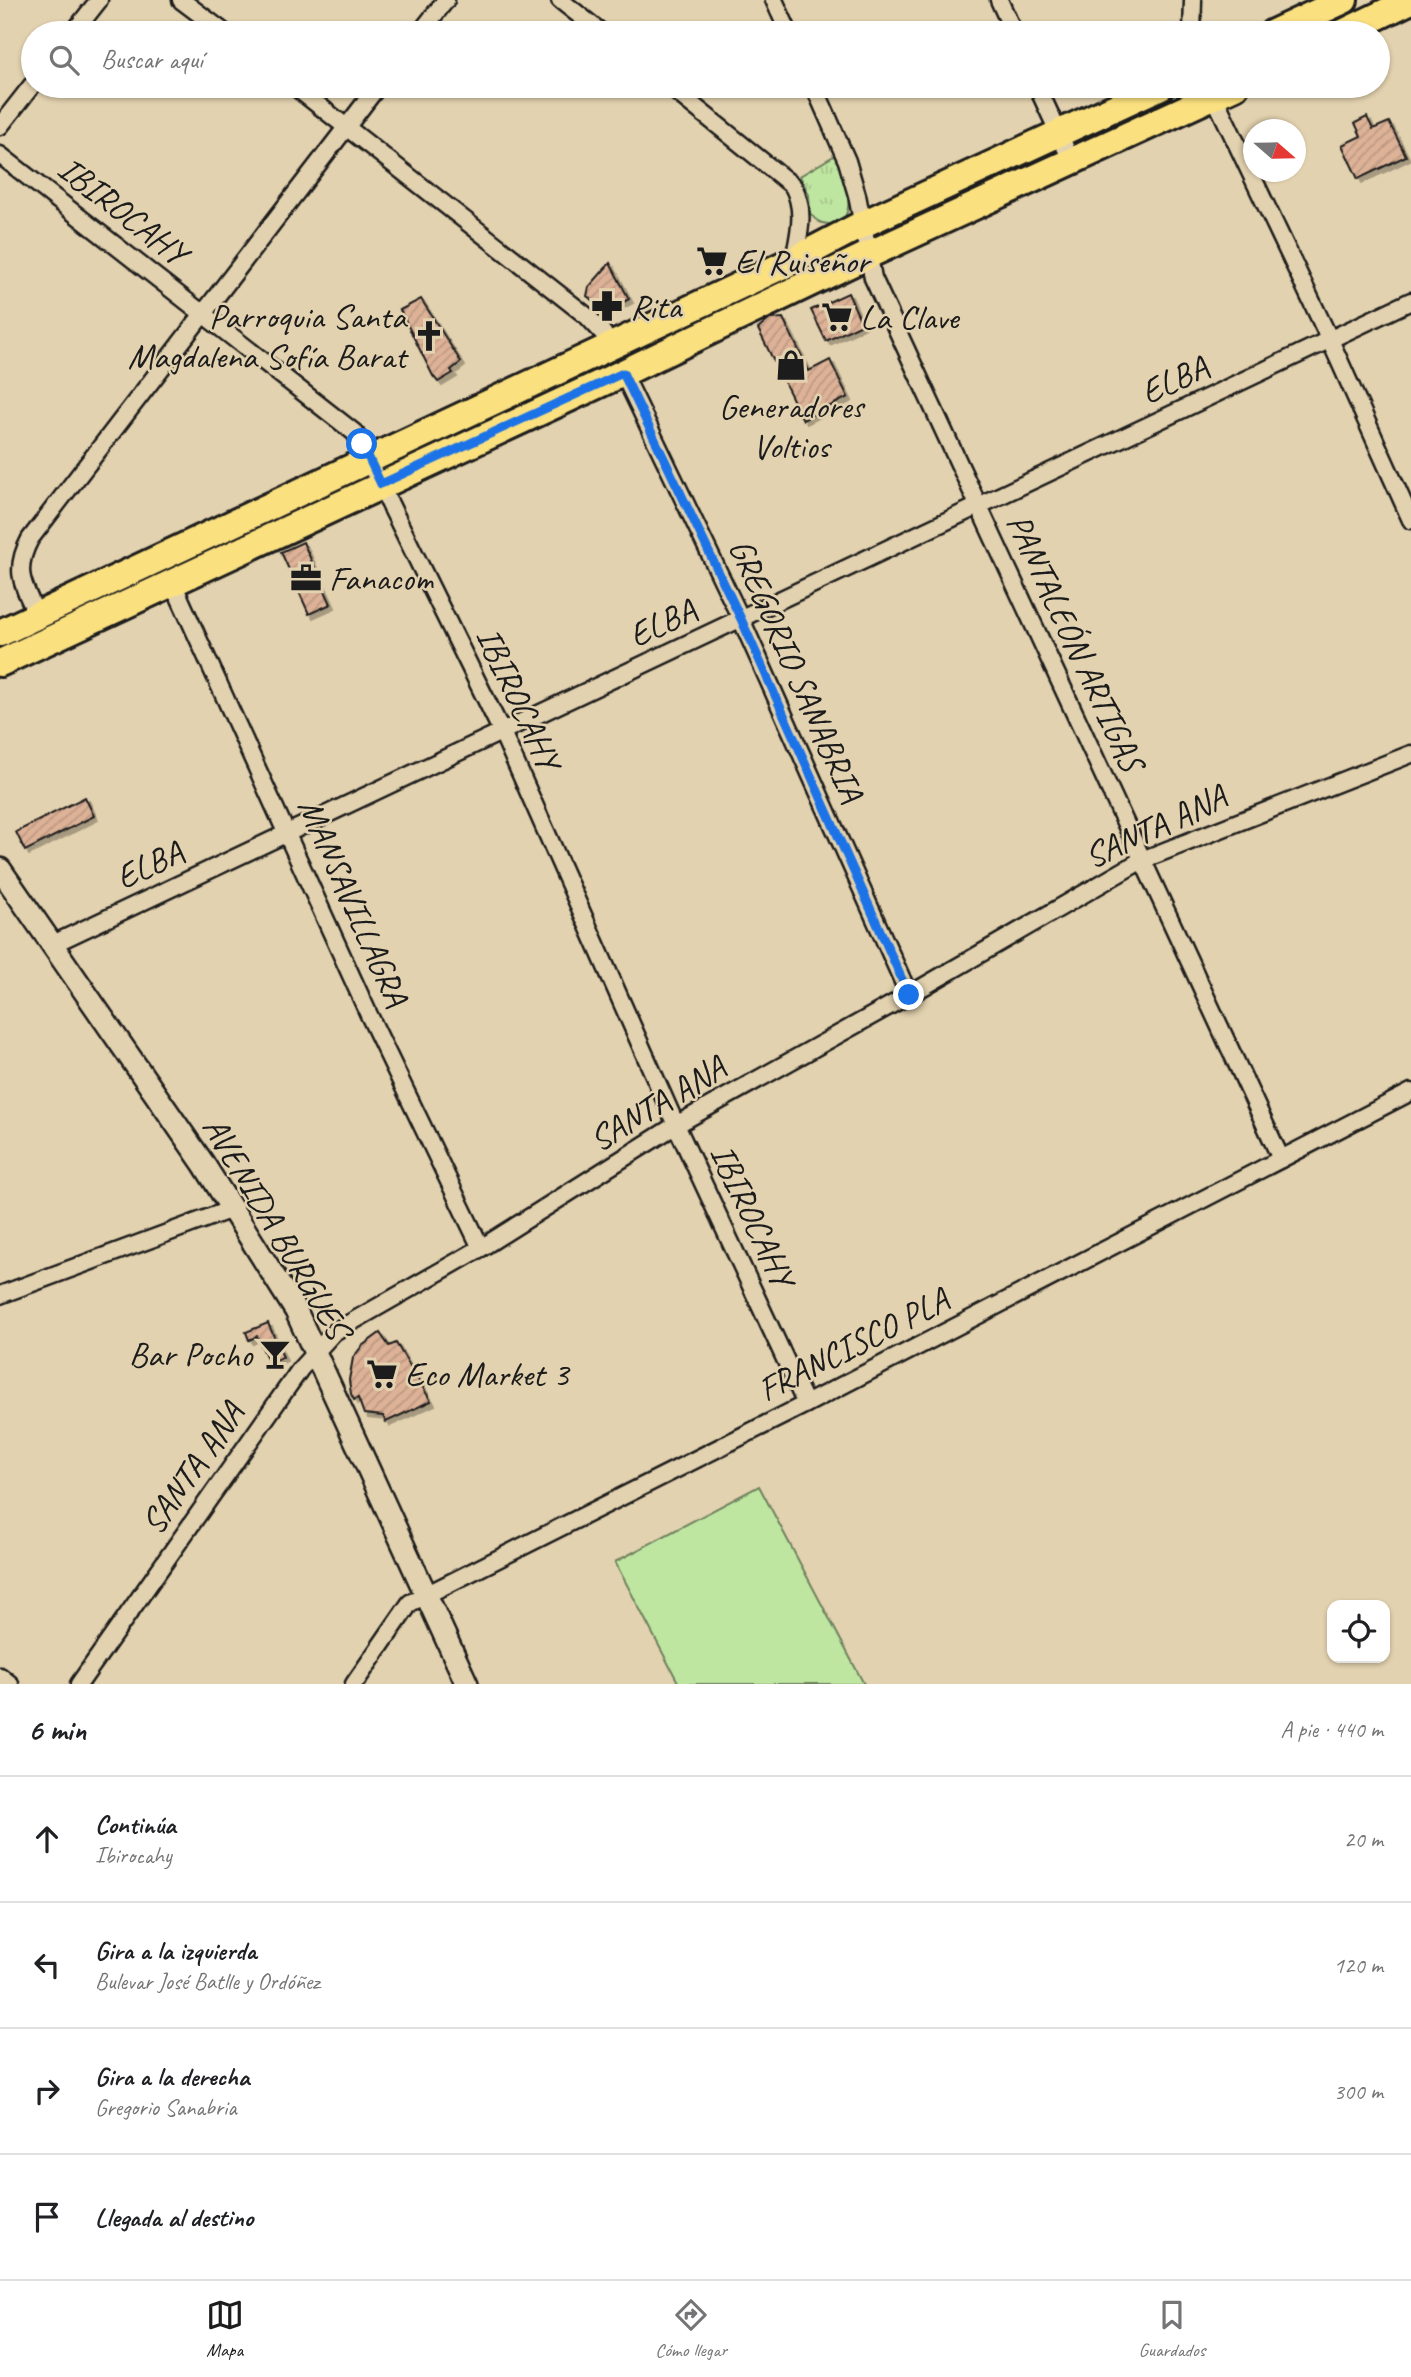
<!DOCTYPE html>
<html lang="es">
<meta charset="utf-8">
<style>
body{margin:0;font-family:Caveat,sans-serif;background:#f2f2f2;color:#202124}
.controls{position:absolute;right:21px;bottom:21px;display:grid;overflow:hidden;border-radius:14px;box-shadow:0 2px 5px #0004}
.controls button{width:63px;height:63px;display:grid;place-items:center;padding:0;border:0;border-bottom:2px solid #e0e0e0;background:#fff;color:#202124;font:35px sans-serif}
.compass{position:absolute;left:1243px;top:119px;width:63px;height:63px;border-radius:50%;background:#fff;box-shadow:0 2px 5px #0004;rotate:110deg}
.stop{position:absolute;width:21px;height:21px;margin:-16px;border:5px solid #1a73e8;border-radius:50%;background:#fff}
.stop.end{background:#1a73e8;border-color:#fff;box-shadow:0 2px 7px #0008}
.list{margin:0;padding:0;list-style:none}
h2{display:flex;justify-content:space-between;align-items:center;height:91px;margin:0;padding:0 28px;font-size:30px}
h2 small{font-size:23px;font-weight:400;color:#757577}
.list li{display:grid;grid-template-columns:46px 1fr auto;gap:21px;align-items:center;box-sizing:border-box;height:126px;padding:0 28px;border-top:2px solid #e0e0e0}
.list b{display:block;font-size:26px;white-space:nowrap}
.list p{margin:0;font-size:23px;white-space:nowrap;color:#757577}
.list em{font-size:23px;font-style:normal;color:#757577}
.icon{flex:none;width:38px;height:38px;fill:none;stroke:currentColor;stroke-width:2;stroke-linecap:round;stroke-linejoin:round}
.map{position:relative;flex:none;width:1411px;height:1684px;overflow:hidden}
.search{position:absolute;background:#fff;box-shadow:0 2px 5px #0004;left:21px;right:21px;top:21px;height:77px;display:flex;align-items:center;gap:18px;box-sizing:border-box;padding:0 24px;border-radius:38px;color:#757577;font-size:26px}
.sheet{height:595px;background:#fff}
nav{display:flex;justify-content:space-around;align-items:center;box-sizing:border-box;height:98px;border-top:2px solid #e0e0e0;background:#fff;font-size:19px;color:#757577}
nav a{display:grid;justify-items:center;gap:4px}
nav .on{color:#1c1c1c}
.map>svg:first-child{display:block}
</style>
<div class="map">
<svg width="1411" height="1684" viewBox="0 0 1411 1684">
<defs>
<pattern id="grass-dots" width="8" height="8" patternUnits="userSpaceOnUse" patternTransform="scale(1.75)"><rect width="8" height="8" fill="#bfe6a1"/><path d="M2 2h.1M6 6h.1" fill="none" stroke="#a4c58a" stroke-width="1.8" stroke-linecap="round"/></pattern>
<pattern id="park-tufts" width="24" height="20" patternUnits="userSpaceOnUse" patternTransform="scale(1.75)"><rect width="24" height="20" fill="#bfe6a1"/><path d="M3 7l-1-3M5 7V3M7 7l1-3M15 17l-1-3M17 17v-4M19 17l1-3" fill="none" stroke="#a4c58a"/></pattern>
<pattern id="building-hatch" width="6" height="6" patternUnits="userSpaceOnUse" patternTransform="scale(1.75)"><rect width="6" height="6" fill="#ddb297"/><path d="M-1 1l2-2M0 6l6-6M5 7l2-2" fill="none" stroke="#bd9882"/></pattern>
<filter id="shadow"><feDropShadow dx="4" dy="4" stdDeviation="0" flood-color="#0004"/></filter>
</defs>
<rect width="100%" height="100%" fill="#e3d2af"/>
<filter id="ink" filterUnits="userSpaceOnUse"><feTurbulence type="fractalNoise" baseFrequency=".0143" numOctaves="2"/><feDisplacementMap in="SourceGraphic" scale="14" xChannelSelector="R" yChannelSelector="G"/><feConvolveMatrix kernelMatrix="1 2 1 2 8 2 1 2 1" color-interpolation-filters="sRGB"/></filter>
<g filter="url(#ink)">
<g fill="url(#grass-dots)" stroke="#6e815e" stroke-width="2">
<path d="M 1187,86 L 1201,86 L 1080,144 L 1077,138 Z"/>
<path d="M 1053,147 L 1055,153 L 877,237 L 875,230 Z"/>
<path d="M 851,241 L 854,248 L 394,462 Z"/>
<path d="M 360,478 L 357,482 L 22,639 L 20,633 Z"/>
</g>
<path fill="url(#park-tufts)" stroke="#6e815e" stroke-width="2" d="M 837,154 C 842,174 864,222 829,224 C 820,224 815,220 810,213 L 809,195 L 800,176 Z"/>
<path fill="#bfe6a1" stroke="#6e815e" stroke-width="2" d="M 759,1486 L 864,1684 L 679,1684 L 615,1562 Z"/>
<g fill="url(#building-hatch)" stroke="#1c1c1c" stroke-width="2" filter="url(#shadow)">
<path d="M 1367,117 L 1373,129 L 1389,122 L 1406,156 L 1358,179 L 1342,145 L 1361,136 L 1355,123 Z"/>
<path d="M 610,263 L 629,299 L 607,311 L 587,296 L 589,287 Z"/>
<path d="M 848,293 L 862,324 L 826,341 L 811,310 Z"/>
<path d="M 421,299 L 461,362 L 451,370 L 453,373 L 438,382 L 433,376 L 400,310 Z"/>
<path d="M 783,318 L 809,371 L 830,360 L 848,397 L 803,420 L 758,329 L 770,319 Z"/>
<path d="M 303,542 L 331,604 L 309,614 L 281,552 Z"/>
<path d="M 85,797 L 94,816 L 25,851 L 16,832 Z"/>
<path d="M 268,1323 L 283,1357 L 269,1363 L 257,1336 L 249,1340 L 246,1332 Z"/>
<path d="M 380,1333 L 389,1346 L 396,1343 L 431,1401 L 386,1422 L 383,1416 L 364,1414 L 358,1398 L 354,1400 L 351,1394 L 349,1380 L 353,1358 L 362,1346 Z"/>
</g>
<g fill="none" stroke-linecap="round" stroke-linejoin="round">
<defs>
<g id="minor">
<path d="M 181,0 L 225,33"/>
<path d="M 560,0 L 602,33"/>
<path d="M 774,0 L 789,33"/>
<path d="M 999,0 L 1014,33"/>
<path d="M 73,33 L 99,0"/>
<path d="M 420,33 L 446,0"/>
<path d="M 1192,33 L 1193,0"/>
<path d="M 294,86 L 588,317 L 603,333 L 610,345"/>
<path d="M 669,86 L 793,186 C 806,211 799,234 794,260"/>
<path d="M 814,86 L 847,161 L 857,195 L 873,278 L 1281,1159"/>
<path d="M 1037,86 L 1072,162"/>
<path d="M 1214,96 L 1330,340 L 1411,520"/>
<path d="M 0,126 L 33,84"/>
<path d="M 0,155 L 355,433 L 502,732 L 676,1125 L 806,1404"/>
<path d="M 623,373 L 741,619 L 909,995"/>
<path d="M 172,581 L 369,1015 L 481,1248"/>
<path d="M 37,615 C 23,585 13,571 30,539 L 378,86"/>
<path d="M 53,944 L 1411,301"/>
<path d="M 0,1295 L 232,1209"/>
<path d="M 0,1676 L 10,1684"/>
<path d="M 79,1684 L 301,1368 L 334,1332 L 481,1248 L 676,1125 L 909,995 L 1142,860 L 1411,754"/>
<path d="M 354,1684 L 410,1603 L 806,1404 L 1411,1092"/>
</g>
<path id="tertiary" d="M 0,869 L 203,1163 L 296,1311 L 467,1684"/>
<g id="primary">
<path d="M 1273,33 L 1344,0"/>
<path d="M 1343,33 L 1411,0"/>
<path d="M 0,633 L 794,260 L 861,225 L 1161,86"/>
<path d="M 0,663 L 623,373 L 868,255 L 1235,86"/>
</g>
</defs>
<use href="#minor" stroke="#1c1c1c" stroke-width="21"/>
<use href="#tertiary" stroke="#1c1c1c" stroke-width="26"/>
<use href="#primary" stroke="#1c1c1c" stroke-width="32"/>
<use href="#minor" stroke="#e3d2af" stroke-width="16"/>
<use href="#tertiary" stroke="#e3d2af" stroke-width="21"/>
<use href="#primary" stroke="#fbe080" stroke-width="26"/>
</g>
</g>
<g fill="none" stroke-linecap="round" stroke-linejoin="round" filter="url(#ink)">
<path stroke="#1a73e8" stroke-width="9" d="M 362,444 L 381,484 L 623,373 L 741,619 L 909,995"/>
</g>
<defs>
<symbol id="supermarket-bare" viewBox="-9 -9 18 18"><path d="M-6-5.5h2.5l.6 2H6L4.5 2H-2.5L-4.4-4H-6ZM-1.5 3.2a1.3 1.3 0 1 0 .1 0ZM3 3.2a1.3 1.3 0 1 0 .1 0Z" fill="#1c1c1c" stroke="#e3d2af" stroke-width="2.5" paint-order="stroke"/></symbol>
<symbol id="pharmacy-bare" viewBox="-9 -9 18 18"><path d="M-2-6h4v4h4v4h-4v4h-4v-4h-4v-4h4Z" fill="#1c1c1c" stroke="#e3d2af" stroke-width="2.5" paint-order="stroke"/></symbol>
<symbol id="church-bare" viewBox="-9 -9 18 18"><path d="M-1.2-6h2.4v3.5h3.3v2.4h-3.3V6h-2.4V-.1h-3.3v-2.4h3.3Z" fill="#1c1c1c" stroke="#e3d2af" stroke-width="2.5" paint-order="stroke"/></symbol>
<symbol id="shop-bare" viewBox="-9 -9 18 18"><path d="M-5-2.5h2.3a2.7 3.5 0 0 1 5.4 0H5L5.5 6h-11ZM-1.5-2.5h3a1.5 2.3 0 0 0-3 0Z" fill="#1c1c1c" stroke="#e3d2af" stroke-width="2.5" paint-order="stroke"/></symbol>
<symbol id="office-bare" viewBox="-9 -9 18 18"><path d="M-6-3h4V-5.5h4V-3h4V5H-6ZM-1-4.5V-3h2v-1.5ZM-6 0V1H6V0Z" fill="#1c1c1c" stroke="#e3d2af" stroke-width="2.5" paint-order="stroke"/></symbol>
<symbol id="bar-bare" viewBox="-9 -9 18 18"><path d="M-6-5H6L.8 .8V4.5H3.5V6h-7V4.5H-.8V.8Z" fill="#1c1c1c" stroke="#e3d2af" stroke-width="2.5" paint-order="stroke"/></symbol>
</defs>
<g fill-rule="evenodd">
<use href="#supermarket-bare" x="690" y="239" width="44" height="44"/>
<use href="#pharmacy-bare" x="585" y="284" width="44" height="44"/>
<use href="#supermarket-bare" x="815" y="295" width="44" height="44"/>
<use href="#church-bare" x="407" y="314" width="44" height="44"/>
<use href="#shop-bare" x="769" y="343" width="44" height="44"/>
<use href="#office-bare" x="284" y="556" width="44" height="44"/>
<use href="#bar-bare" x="253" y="1332" width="44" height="44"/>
<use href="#supermarket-bare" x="360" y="1352" width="44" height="44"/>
</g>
<g text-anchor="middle" stroke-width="5" stroke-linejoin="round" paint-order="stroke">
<g font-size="35" fill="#1c1c1c" stroke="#e3d2af">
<text transform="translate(123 210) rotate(38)" y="12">IBIROCAHY</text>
<text transform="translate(1174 379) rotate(-25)" y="12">ELBA</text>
<text transform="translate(662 622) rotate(-25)" y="12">ELBA</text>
<text transform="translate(1076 642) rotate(65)" y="12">PANTALEÓN ARTIGAS</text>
<text transform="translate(797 670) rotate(66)" y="12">GREGORIO SANABRIA</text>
<text transform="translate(519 698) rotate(65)" y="12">IBIROCAHY</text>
<text transform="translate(1155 826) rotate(-25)" y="12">SANTA ANA</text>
<text transform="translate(149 864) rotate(-25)" y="12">ELBA</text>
<text transform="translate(354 902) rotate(66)" y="12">MANSAVILLAGRA</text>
<text transform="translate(657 1103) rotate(-31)" y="12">SANTA ANA</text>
<text transform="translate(753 1215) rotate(65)" y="12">IBIROCAHY</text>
<text transform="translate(277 1227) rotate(59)" y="12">AVENIDA BURGUES</text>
<text transform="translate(853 1344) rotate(-27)" y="12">FRANCISCO PLA</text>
<text transform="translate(192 1468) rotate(-55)" y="12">SANTA ANA</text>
</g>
<g font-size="35" fill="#1c1c1c" stroke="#e3d2af" text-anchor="start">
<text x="735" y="273">El Ruiseñor</text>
<text x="630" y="318">Rita</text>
<text x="406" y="328" text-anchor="end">Parroquia Santa<tspan x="406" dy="40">Magdalena Sofía Barat</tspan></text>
<text x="860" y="329">La Clave</text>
<text x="791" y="418" text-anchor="middle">Generadores<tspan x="791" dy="40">Voltios</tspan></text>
<text x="329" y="590">Fanacom</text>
<text x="252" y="1366" text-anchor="end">Bar Pocho</text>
<text x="405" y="1386">Eco Market 3</text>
</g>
</g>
</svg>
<div class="controls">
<button><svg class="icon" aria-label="locate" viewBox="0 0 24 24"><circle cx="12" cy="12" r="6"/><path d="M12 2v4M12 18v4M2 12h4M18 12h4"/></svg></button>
</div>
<svg class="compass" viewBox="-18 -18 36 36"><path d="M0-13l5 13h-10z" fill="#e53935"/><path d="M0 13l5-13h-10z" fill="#757577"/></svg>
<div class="stop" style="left:362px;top:444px"></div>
<div class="stop end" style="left:909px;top:995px"></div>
<div class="search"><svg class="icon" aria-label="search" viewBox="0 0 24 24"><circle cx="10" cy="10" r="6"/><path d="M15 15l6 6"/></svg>Buscar aquí</div>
</div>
<section class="sheet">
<h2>6 min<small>A pie · 440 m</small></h2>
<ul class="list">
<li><svg class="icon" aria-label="ahead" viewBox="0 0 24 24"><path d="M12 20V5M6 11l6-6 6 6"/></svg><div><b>Continúa</b><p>Ibirocahy</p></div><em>20 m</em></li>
<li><svg class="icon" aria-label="left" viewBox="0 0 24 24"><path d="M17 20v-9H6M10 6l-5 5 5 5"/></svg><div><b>Gira a la izquierda</b><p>Bulevar José Batlle y Ordóñez</p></div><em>120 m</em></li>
<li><svg class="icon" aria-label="right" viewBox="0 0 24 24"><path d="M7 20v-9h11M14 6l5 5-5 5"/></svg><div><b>Gira a la derecha</b><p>Gregorio Sanabria</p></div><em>300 m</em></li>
<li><svg class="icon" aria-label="arrive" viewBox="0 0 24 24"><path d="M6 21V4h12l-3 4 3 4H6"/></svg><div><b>Llegada al destino</b></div></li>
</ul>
</section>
<nav>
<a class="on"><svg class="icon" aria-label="map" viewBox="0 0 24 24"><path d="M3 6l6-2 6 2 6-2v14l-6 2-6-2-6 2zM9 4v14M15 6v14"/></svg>Mapa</a>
<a><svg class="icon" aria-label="directions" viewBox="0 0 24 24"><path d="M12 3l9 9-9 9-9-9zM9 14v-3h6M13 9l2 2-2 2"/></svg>Cómo llegar</a>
<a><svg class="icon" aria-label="saved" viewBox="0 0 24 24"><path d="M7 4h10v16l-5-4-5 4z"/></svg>Guardados</a>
</nav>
